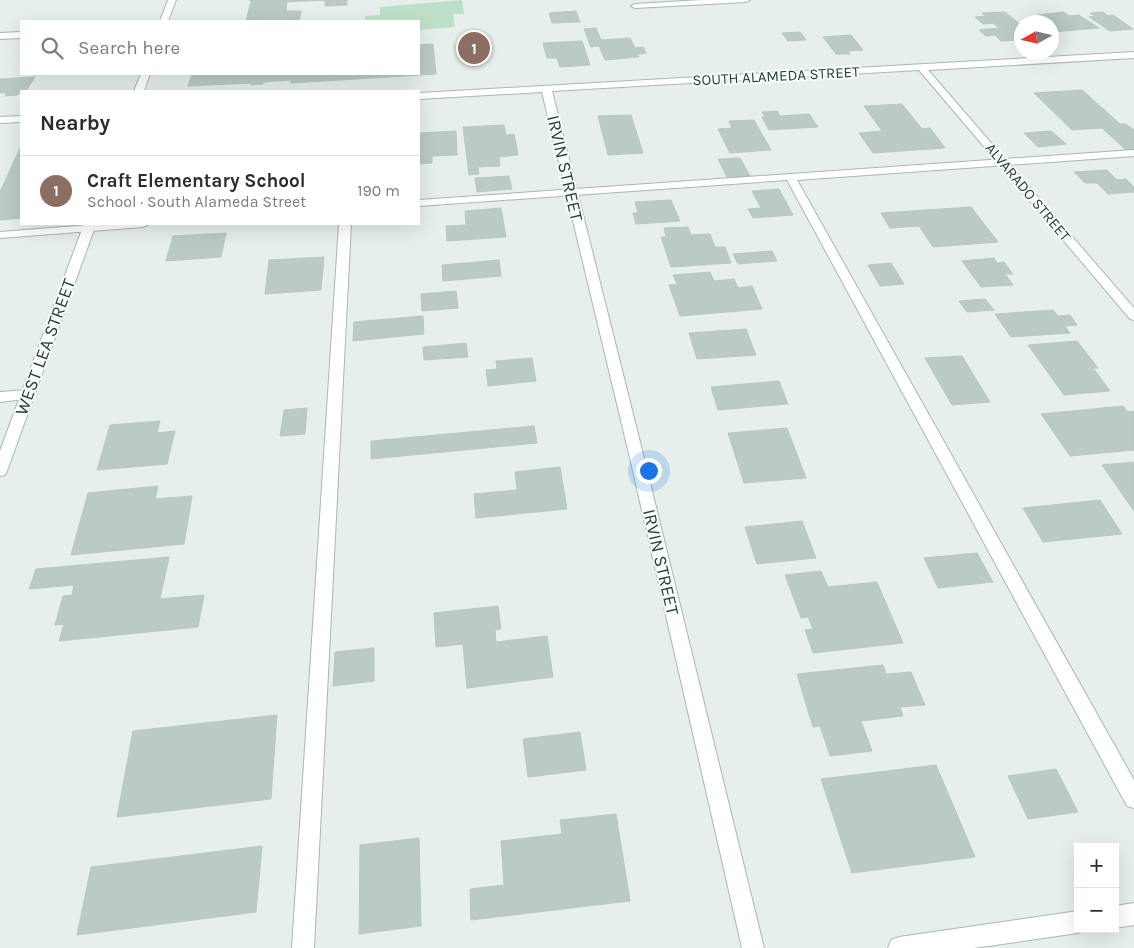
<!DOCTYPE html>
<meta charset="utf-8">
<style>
body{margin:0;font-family:Karla,sans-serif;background:#f7f7f7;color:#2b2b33}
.controls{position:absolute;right:15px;bottom:15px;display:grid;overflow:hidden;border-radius:0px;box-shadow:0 5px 20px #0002}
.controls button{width:45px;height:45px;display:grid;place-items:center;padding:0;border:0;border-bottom:1px solid #e1e1e2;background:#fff;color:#2b2b33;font:25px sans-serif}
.compass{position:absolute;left:1014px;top:15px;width:45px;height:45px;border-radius:50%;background:#fff;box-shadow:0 5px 20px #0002;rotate:262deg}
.you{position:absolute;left:648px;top:470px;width:18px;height:18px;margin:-12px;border:4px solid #fff;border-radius:50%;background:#1a73e8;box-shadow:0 0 0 8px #1a73e833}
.badge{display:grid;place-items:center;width:32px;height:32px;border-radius:50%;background:#0f766e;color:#fff;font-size:16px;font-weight:700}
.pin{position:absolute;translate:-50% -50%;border:2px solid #fff;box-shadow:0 1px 5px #0006}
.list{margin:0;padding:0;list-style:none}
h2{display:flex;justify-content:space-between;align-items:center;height:65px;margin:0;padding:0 20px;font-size:21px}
h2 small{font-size:16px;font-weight:400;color:#7c7c81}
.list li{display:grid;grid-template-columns:32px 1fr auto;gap:15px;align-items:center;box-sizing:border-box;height:70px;padding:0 20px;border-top:1px solid #e1e1e2}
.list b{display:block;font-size:19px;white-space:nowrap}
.list p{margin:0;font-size:16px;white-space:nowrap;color:#7c7c81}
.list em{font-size:16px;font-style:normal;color:#7c7c81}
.icon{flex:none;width:28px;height:28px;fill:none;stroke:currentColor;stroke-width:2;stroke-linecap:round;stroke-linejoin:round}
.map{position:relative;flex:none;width:1134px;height:948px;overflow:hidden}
.search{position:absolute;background:#fff;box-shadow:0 5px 20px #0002;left:20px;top:20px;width:400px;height:55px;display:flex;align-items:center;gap:12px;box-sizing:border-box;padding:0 18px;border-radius:0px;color:#7c7c81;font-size:19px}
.panel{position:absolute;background:#fff;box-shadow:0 5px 20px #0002;left:20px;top:90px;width:400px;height:135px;border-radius:0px}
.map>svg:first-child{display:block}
</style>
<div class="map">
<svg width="1134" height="948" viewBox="0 0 1134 948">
<rect width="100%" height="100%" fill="#e6efeb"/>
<path fill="#bfe0c8" d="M 462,0 L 464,14 L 453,14 L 455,27 L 419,30 L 419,21 L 365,21 L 365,16 L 380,15 L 380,7 Z"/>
<g fill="#bbcac4" stroke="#b8c9c2">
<path d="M 249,0 L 347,0 L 347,5 L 325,6 L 325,0 L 287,2 L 286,11 L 301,11 L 299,21 L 246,21 L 251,1 Z"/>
<path d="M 576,11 L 580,22 L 552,23 L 549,13 Z"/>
<path d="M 1005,12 L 1022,26 L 1022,40 L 1001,41 L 995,35 L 986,36 L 979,30 L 999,28 L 993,23 L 983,24 L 975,17 L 985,16 L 982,13 Z"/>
<path d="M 1064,12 L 1069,16 L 1079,15 L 1099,28 L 1052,32 L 1052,23 L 1055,23 L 1052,20 L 1045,21 L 1037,15 Z"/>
<path d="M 1103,12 L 1108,16 L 1113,15 L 1133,29 L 1110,31 L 1089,17 L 1095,16 L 1090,13 Z"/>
<path d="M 596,28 L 601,40 L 630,38 L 635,48 L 643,47 L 646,53 L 638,54 L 639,57 L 605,60 L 599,46 L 591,47 L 584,29 Z"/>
<path d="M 800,32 L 806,40 L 788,41 L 782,33 Z"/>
<path d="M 851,35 L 863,50 L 848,51 L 850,54 L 836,54 L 823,37 Z"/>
<path d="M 582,41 L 590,65 L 560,67 L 557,58 L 547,58 L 543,43 Z"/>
<path d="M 433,44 L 436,74 L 291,83 L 291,80 L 263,82 L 263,84 L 251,85 L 252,83 L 188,86 L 192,74 L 419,74 L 419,45 Z"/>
<path d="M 35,77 L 26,91 L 21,91 L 18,95 L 5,96 L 7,93 L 0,93 L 0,79 Z"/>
<path d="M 1082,90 L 1120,124 L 1126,124 L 1134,130 L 1134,149 L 1126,150 L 1102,128 L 1072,130 L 1034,93 Z"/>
<path d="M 902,104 L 922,129 L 930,128 L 945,148 L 873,153 L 859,133 L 882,131 L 864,106 Z"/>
<path d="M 777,111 L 780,116 L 809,114 L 818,127 L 769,130 L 762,117 L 765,117 L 762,112 Z"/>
<path d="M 631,115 L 643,153 L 608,155 L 598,116 Z"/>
<path d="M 754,120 L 771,150 L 730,153 L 718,129 L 732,128 L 729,121 Z"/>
<path d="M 504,125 L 506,135 L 514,134 L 518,155 L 499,157 L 500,166 L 478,167 L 479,174 L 469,175 L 463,127 Z"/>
<path d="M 456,131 L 457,155 L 432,156 L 432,163 L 419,164 L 419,133 Z"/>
<path d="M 1051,131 L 1066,144 L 1038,147 L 1024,133 Z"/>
<path d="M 20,148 L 21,218 L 0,220 L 0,192 Z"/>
<path d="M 740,158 L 750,176 L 727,177 L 718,159 Z"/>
<path d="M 1107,170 L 1117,180 L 1126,179 L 1134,187 L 1134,192 L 1108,194 L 1097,183 L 1085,183 L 1074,172 Z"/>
<path d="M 509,176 L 512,189 L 477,192 L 475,178 Z"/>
<path d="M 779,189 L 793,215 L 753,218 L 748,209 L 761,208 L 752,191 Z"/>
<path d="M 671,200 L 680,221 L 636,224 L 633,213 L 638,213 L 635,202 Z"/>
<path d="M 971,207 L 998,242 L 933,247 L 919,226 L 890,228 L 881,213 Z"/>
<path d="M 501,208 L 506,237 L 447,241 L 446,226 L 466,225 L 465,211 Z"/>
<path d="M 688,227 L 691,235 L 710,234 L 715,247 L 725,247 L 731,263 L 671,267 L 661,237 L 666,237 L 664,228 Z"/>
<path d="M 226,233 L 221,257 L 166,261 L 173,236 Z"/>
<path d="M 772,251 L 777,261 L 738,264 L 733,254 Z"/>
<path d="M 324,257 L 321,290 L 265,294 L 269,260 Z"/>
<path d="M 994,258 L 997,263 L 1004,262 L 1013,274 L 1005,274 L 1013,285 L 981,287 L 962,261 Z"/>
<path d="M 499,260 L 501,276 L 443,281 L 442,265 Z"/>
<path d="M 891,263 L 904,284 L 880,286 L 868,265 Z"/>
<path d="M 710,272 L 714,281 L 734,279 L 738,288 L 752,286 L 762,309 L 680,316 L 669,285 L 677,284 L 673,275 Z"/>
<path d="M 456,291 L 458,308 L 422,311 L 421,294 Z"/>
<path d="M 985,299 L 994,310 L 967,312 L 959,301 Z"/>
<path d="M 1053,310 L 1058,316 L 1070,315 L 1077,325 L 1065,326 L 1070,333 L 1011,337 L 995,314 Z"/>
<path d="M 423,316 L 424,334 L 353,341 L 354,322 Z"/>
<path d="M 746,329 L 756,355 L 697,359 L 689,333 Z"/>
<path d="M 1077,341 L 1098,368 L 1093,368 L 1110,391 L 1064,395 L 1028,345 Z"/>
<path d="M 466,343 L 468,357 L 424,360 L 423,347 Z"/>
<path d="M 962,356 L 990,402 L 952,405 L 925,358 Z"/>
<path d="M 532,358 L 536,381 L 488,386 L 486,370 L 497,369 L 496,361 Z"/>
<path d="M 779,381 L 788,404 L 718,410 L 711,387 Z"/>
<path d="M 1123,406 L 1128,412 L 1134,411 L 1134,450 L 1070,456 L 1041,414 Z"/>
<path d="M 307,408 L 305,434 L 280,436 L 284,410 Z"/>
<path d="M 160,421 L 157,433 L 175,431 L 167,464 L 97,470 L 110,425 Z"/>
<path d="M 534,426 L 537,443 L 371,459 L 371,441 Z"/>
<path d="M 787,428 L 806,478 L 744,483 L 728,433 Z"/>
<path d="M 1134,462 L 1134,511 L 1102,465 Z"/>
<path d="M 560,467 L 567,509 L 476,518 L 474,494 L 517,490 L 515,472 Z"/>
<path d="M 158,486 L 155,499 L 192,496 L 184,544 L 71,555 L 88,493 Z"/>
<path d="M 1100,500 L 1122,534 L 1043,542 L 1023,508 Z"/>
<path d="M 802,521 L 816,558 L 757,564 L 745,527 Z"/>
<path d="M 977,553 L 993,582 L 938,588 L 924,558 Z"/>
<path d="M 169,557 L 160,599 L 204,595 L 198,627 L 59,641 L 64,624 L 55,625 L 63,596 L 72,595 L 74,585 L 29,589 L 36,569 Z"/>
<path d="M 821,571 L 828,587 L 877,582 L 903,643 L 813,653 L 805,630 L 813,629 L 808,617 L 801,618 L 785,575 Z"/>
<path d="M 498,606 L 501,629 L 495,630 L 496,642 L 547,636 L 553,677 L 467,688 L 463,644 L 436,647 L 434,613 Z"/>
<path d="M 374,648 L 374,681 L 333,686 L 335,652 Z"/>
<path d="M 883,665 L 886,674 L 911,672 L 925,705 L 900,707 L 903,716 L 861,721 L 872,751 L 830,756 L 820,726 L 813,727 L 797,674 Z"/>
<path d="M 277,715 L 271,799 L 117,817 L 133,731 Z"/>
<path d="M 580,732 L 586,770 L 528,777 L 523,739 Z"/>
<path d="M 936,765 L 975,857 L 852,873 L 821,779 Z"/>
<path d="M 1056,769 L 1078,812 L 1028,819 L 1008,776 Z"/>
<path d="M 616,814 L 630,901 L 471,920 L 470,889 L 504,885 L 501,841 L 562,834 L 560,820 Z"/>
<path d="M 419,838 L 421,926 L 359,934 L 360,845 Z"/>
<path d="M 262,846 L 256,912 L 77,935 L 91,867 Z"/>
</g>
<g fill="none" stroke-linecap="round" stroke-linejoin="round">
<defs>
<g id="lane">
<path d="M 701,0 L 750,0 L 746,2 L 635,8 L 631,6 L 635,4 Z"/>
<path d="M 21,32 L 21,38 L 0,39 L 0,33 Z"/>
<path d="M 1134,150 L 1134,156 L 797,180 L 1134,780 L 1134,808 L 1127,806 L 787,180 L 419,206 L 419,200 Z"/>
<path d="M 102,224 L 149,224 L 143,227 L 0,238 L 0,232 Z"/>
<path d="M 339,224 L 351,224 L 314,948 L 292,948 Z"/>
</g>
<g id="street">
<path d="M 1134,52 L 1134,58 L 928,70 L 1134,308 L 1134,320 L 1130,319 L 919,70 L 552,91 L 644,458 L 764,948 L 742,948 L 630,458 L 542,92 L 419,99 L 419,93 Z"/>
<path d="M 21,116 L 21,122 L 0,123 L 0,117 Z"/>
<path d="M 28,390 L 33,392 L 35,395 L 33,398 L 0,402 L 0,392 Z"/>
<path d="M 1134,903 L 1134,925 L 1115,928 L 1115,906 Z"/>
<path d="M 1078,911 L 1078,929 L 1086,929 L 1078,933 L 974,948 L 888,948 L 891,940 L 899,937 Z"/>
</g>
<g id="secondary">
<path d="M 168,0 L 176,0 L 168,21 L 160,21 Z"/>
<path d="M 141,74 L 150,74 L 144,91 L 134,91 Z"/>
<path d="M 84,224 L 96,224 L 7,471 L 5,475 L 0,476 L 0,451 Z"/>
</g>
</defs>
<use href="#lane" stroke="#a8b8b2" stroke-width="2"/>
<use href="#street" stroke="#a8b8b2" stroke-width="2"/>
<use href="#secondary" stroke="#a4bbb3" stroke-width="2"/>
<use href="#lane" fill="#fff" fill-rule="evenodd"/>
<use href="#street" fill="#fff" fill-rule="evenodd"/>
<use href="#secondary" fill="#fff" fill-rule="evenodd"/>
</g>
<g text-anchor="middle" stroke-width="4" stroke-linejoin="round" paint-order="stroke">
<g font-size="15" fill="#24423a" stroke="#f7fbf9">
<text transform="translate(776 76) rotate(-3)" y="5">SOUTH ALAMEDA STREET</text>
<text transform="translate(1028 192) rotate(50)" y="5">ALVARADO STREET</text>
</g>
<g font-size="18" fill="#24423a" stroke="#f7fbf9">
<text transform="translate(565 168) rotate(77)" y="6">IRVIN STREET</text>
<text transform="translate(45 347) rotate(-70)" y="6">WEST LEA STREET</text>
<text transform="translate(661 562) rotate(77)" y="6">IRVIN STREET</text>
</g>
</g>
</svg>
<div class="controls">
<button>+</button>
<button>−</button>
</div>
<svg class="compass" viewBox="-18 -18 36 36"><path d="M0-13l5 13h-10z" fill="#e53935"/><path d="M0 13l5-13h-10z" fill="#7c7c81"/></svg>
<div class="you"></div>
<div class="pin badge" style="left:474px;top:48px;background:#8d6e63">1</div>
<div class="search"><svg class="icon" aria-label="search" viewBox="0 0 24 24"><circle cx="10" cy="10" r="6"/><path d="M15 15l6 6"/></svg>Search here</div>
<section class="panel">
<h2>Nearby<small></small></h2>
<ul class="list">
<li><span class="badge" style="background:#8d6e63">1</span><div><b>Craft Elementary School</b><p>School · South Alameda Street</p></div><em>190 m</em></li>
</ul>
</section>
</div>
